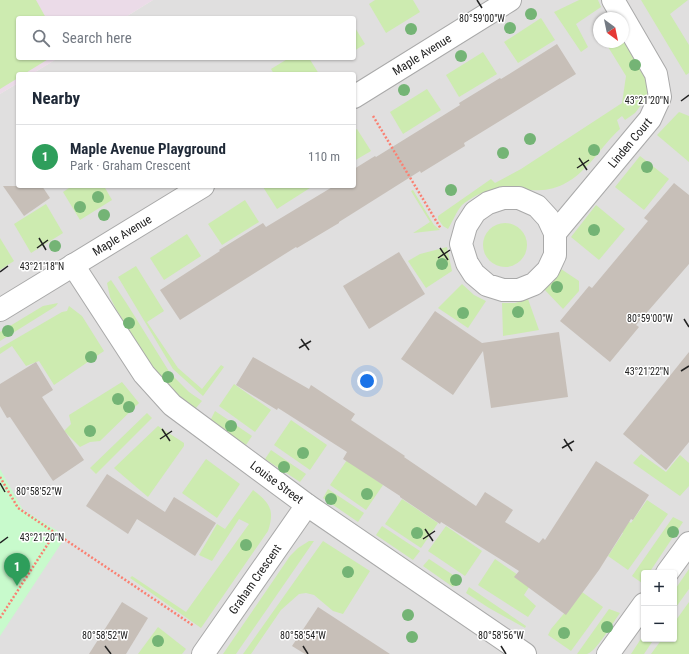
<!DOCTYPE html>
<meta charset="utf-8">
<style>
body{margin:0;font-family:"Roboto Condensed",sans-serif;background:#f6f6f7;color:#1f2937}
.controls{position:absolute;right:12px;bottom:12px;display:grid;overflow:hidden;border-radius:4px;box-shadow:0 1px 3px #0004}
.controls button{width:36px;height:36px;display:grid;place-items:center;padding:0;border:0;border-bottom:1px solid #e0e1e3;background:#fff;color:#1f2937;font:20px sans-serif}
.compass{position:absolute;left:593px;top:12px;width:36px;height:36px;border-radius:50%;background:#fff;box-shadow:0 1px 3px #0004;rotate:147deg}
.you{position:absolute;left:367px;top:381px;width:14px;height:14px;margin:-10px;border:3px solid #fff;border-radius:50%;background:#1a73e8;box-shadow:0 0 0 6px #1a73e833}
.badge{display:grid;place-items:center;width:26px;height:26px;border-radius:50%;background:#db2777;color:#fff;font-size:13px;font-weight:700}
.pin{position:absolute;translate:-50% -33px;filter:drop-shadow(0 1px 2px #0008)}
.pin::after{content:'';position:absolute;top:21px;width:14px;height:12px;background:inherit;clip-path:polygon(0 0,100% 0,50% 100%)}
.list{margin:0;padding:0;list-style:none}
h2{display:flex;justify-content:space-between;align-items:center;height:52px;margin:0;padding:0 16px;font-size:17px}
h2 small{font-size:13px;font-weight:400;color:#747a83}
.list li{display:grid;grid-template-columns:26px 1fr auto;gap:12px;align-items:center;box-sizing:border-box;height:64px;padding:0 16px;border-top:1px solid #e0e1e3}
.list b{display:block;font-size:15px;white-space:nowrap}
.list p{margin:0;font-size:13px;white-space:nowrap;color:#747a83}
.list em{font-size:13px;font-style:normal;color:#747a83}
.icon{flex:none;width:22px;height:22px;fill:none;stroke:currentColor;stroke-width:2;stroke-linecap:round;stroke-linejoin:round}
.map{position:relative;flex:none;width:689px;height:654px;overflow:hidden}
.search{position:absolute;background:#fff;box-shadow:0 1px 3px #0004;left:16px;top:16px;width:340px;height:44px;display:flex;align-items:center;gap:10px;box-sizing:border-box;padding:0 14px;border-radius:4px;color:#747a83;font-size:15px}
.panel{position:absolute;background:#fff;box-shadow:0 1px 3px #0004;left:16px;top:72px;width:340px;height:116px;border-radius:4px}
.map>svg:first-child{display:block}
</style>
<div class="map">
<svg width="689" height="654" viewBox="0 0 689 654">
<rect width="100%" height="100%" fill="#f2efe9"/>
<path fill="#e0dfdf" fill-rule="evenodd" d="M 153,0 L 689,0 L 689,654 L 0,654 L 0,94 L 18,83 L 18,186 L 354,186 L 354,74 L 32,74 L 58,58 L 354,58 L 354,18 L 124,18 ZM 599,18 L 623,18 L 623,42 L 599,42 ZM 644,573 L 674,573 L 674,639 L 644,639 Z"/>
<path fill="#ebdbe8" d="M 0,0 L 153,0 L 124,18 L 18,18 L 18,58 L 58,58 L 32,74 L 18,74 L 18,83 L 0,94 Z"/>
<g fill="#cdebb0">
<path d="M 0,0 L 36,0 L 46,18 L 18,18 L 18,58 L 50,58 L 24,74 L 18,74 L 18,78 L 0,89 Z"/>
<path d="M 375,0 L 413,0 L 420,12 L 386,33 L 369,4 Z"/>
<path d="M 579,0 L 598,0 L 601,7 L 576,24 L 588,47 L 581,52 L 554,12 Z"/>
<path d="M 641,0 L 688,0 L 670,14 L 689,45 L 689,73 L 686,75 Z"/>
<path d="M 541,18 L 555,40 L 518,63 L 504,42 Z"/>
<path d="M 354,26 L 365,44 L 354,51 Z"/>
<path d="M 623,36 L 649,79 L 649,90 L 645,100 L 635,113 L 625,120 L 622,116 L 617,120 L 620,129 C 601,146 588,172 564,184 C 533,200 504,178 472,198 C 469,200 465,202 462,205 C 456,212 453,221 448,229 L 443,226 L 438,219 L 438,216 L 491,179 L 495,183 L 521,169 L 622,103 L 626,76 L 605,42 L 623,42 Z"/>
<path d="M 483,52 L 497,74 L 459,97 L 446,75 Z"/>
<path d="M 289,58 L 309,58 L 319,74 L 274,74 L 271,69 Z"/>
<path d="M 427,89 L 441,110 L 403,134 L 390,112 Z"/>
<path d="M 679,112 L 689,116 L 689,162 L 657,135 Z"/>
<path d="M 357,129 L 371,151 L 354,161 L 354,131 Z"/>
<path d="M 640,156 L 669,179 L 644,210 L 615,187 Z"/>
<path d="M 72,186 L 104,186 L 112,200 L 80,220 L 63,192 Z"/>
<path d="M 264,186 L 313,186 L 277,209 L 263,187 Z"/>
<path d="M 413,190 L 434,225 L 440,230 L 413,233 L 430,222 L 411,191 Z"/>
<path d="M 245,200 L 259,222 L 222,245 L 208,224 Z"/>
<path d="M 46,204 L 63,233 L 31,253 L 14,224 Z"/>
<path d="M 596,205 L 625,229 L 599,260 L 571,237 Z"/>
<circle cx="505" cy="245" r="22"/>
<path d="M 187,234 L 201,256 L 164,280 L 150,258 Z"/>
<path d="M 0,238 L 14,261 L 0,270 Z"/>
<path d="M 447,247 L 452,271 L 426,288 L 408,261 L 420,254 Z"/>
<path d="M 136,266 L 164,311 L 147,322 L 178,368 L 202,389 L 221,365 L 224,367 L 203,396 L 173,369 L 118,277 Z"/>
<path d="M 558,267 L 579,281 L 579,291 L 563,309 L 543,288 Z"/>
<path d="M 111,280 L 127,304 L 170,373 L 189,392 L 202,401 L 195,409 L 175,395 L 161,381 L 116,309 L 110,297 L 107,283 Z"/>
<path d="M 462,284 L 474,295 L 486,301 L 468,328 L 438,308 Z"/>
<path d="M 528,299 L 539,330 L 503,336 L 502,303 L 515,303 Z"/>
<path d="M 58,303 L 56,306 L 0,341 L 0,332 L 43,306 Z"/>
<path d="M 69,306 L 82,316 L 104,351 L 54,385 L 39,361 L 26,366 L 12,346 L 0,354 L 0,348 L 62,312 L 67,311 Z"/>
<path d="M 122,382 L 139,403 L 100,441 L 90,442 L 80,447 L 64,431 L 71,424 L 69,415 Z"/>
<path d="M 234,384 L 271,410 L 255,432 L 219,406 Z"/>
<path d="M 215,411 L 252,436 L 246,445 L 210,421 Z"/>
<path d="M 147,413 L 152,418 L 96,474 L 90,468 Z"/>
<path d="M 291,420 L 327,445 L 310,470 L 274,445 Z"/>
<path d="M 158,426 L 184,443 L 184,446 L 148,497 L 114,468 Z"/>
<path d="M 271,450 L 306,474 L 300,482 L 265,459 Z"/>
<path d="M 641,454 L 666,472 L 680,455 L 689,463 L 689,486 L 680,496 L 633,463 Z"/>
<path d="M 206,459 L 240,484 L 217,518 L 182,493 Z"/>
<path d="M 347,460 L 383,485 L 366,510 L 330,485 Z"/>
<path d="M 328,489 L 364,513 L 358,522 L 323,498 Z"/>
<path d="M 584,489 L 631,523 L 647,500 L 668,514 L 628,570 L 608,556 L 623,533 L 575,501 Z"/>
<path d="M 253,490 C 270,503 275,510 268,531 L 201,628 L 130,578 L 132,576 L 186,612 L 249,524 L 239,519 L 212,561 L 199,555 L 217,524 L 225,529 Z"/>
<path d="M 402,499 L 438,523 L 421,548 L 385,524 Z"/>
<path d="M 673,517 L 683,522 L 649,573 L 644,573 L 644,580 L 642,583 L 632,576 Z"/>
<path d="M 382,526 L 420,551 L 413,560 L 376,535 Z"/>
<path d="M 446,526 L 482,551 L 465,576 L 428,551 Z"/>
<path d="M 309,541 L 314,541 L 236,654 L 223,654 L 290,556 L 298,548 Z"/>
<path d="M 323,541 L 370,571 L 343,614 L 333,611 L 314,595 L 306,593 L 299,594 L 281,610 L 251,654 L 243,654 Z"/>
<path d="M 429,559 L 459,579 L 453,587 L 423,566 Z"/>
<path d="M 495,559 L 531,584 L 524,595 L 536,606 L 528,617 L 478,585 Z"/>
<path d="M 689,569 L 689,589 L 674,610 L 674,591 Z"/>
<path d="M 469,587 L 526,626 L 525,628 L 489,608 L 466,593 Z"/>
<path d="M 582,592 L 603,607 L 571,651 L 548,635 L 551,629 Z"/>
<path d="M 689,602 L 689,654 L 651,654 L 662,639 L 674,639 L 674,623 Z"/>
<path d="M 609,609 L 620,613 C 614,621 596,652 587,654 C 584,654 580,654 577,654 Z"/>
<path d="M 158,627 L 186,649 L 182,654 L 138,654 Z"/>
<path d="M 644,634 L 644,639 L 654,639 L 644,654 L 631,654 Z"/>
</g>
<path fill="#c8facc" d="M 0,469 L 23,510 L 66,536 L 0,636 Z"/>
<g fill="#c7bfb8">
<path d="M 557,44 L 576,74 L 464,143 L 465,146 L 421,173 L 420,171 L 339,222 L 339,223 L 297,248 L 296,247 L 180,320 L 160,290 L 220,251 L 219,250 L 263,223 L 266,227 L 334,186 L 354,186 L 354,169 L 375,156 L 376,157 L 460,105 L 459,103 L 500,78 L 501,79 Z"/>
<path d="M 674,183 L 689,195 L 689,264 L 636,325 L 639,327 L 610,362 L 560,321 L 589,286 L 592,288 L 648,221 L 644,218 Z"/>
<path d="M 3,186 L 42,186 L 50,198 L 24,216 Z"/>
<path d="M 399,252 L 425,294 L 369,329 L 343,286 Z"/>
<path d="M 435,311 L 482,343 L 559,332 L 568,397 L 491,408 L 483,351 L 453,395 L 401,359 Z"/>
<path d="M 689,352 L 689,442 L 666,470 L 623,434 Z"/>
<path d="M 253,357 L 309,389 L 311,385 L 355,414 L 351,420 L 405,456 L 404,457 L 476,506 L 485,492 L 513,510 L 505,522 L 539,543 L 543,538 L 545,540 L 596,461 L 649,495 L 633,520 L 631,519 L 599,570 L 566,615 L 514,577 L 519,571 L 441,522 L 440,524 L 400,497 L 400,496 L 343,459 L 347,452 L 278,408 L 277,410 L 236,385 Z"/>
<path d="M 36,362 L 53,390 L 42,397 L 84,460 L 53,481 L 10,417 L 7,418 L 0,406 L 0,384 Z"/>
<path d="M 107,474 L 165,512 L 174,497 L 216,523 L 195,556 L 137,519 L 128,534 L 86,506 Z"/>
<path d="M 122,602 L 148,618 L 126,654 L 89,654 Z"/>
<path d="M 318,607 L 390,654 L 305,654 L 292,646 Z"/>
</g>
<g fill="none" stroke-linecap="round" stroke-linejoin="round">
<defs>
<g id="minor">
<path id="s1" d="M 354,97 L 510,0"/>
<path id="s2" d="M 555,233 L 548,218 L 537,206 L 519,198 L 503,198 L 488,203 L 475,212 L 466,226 L 461,244 L 467,263 L 474,274 L 487,285 L 503,290 L 519,290 L 534,284 L 548,270 L 555,255 L 555,233 L 650,119 L 660,97 L 656,74 L 613,0"/>
<path id="s3" d="M 73,265 L 144,374 L 172,405 L 307,505 L 525,654"/>
<path id="s4" d="M 0,310 L 203,186"/>
<path d="M 667,573 L 689,543"/>
<path id="s5" d="M 203,654 L 307,505"/>
<path d="M 608,654 L 644,604"/>
</g>
</defs>
<use href="#minor" stroke="#a9a9a9" stroke-width="24"/>
<g stroke="#fa8072" stroke-width="2.5" stroke-dasharray="2 2" stroke-linecap="butt">
<path d="M 373,116 L 441,229"/>
<path d="M 0,477 L 18,508 L 194,626"/>
<path d="M 0,618 L 55,533"/>
</g>
<use href="#minor" stroke="#fff" stroke-width="22"/>
</g>
<g fill="#74b475">
<circle cx="531" cy="14" r="6"/>
<circle cx="510" cy="28" r="6"/>
<circle cx="411" cy="29" r="6"/>
<circle cx="461" cy="56" r="6"/>
<circle cx="635" cy="65" r="6"/>
<circle cx="404" cy="90" r="6"/>
<circle cx="530" cy="139" r="6"/>
<circle cx="594" cy="150" r="6"/>
<circle cx="503" cy="153" r="6"/>
<circle cx="647" cy="167" r="6"/>
<circle cx="451" cy="190" r="6"/>
<circle cx="98" cy="197" r="6"/>
<circle cx="80" cy="207" r="6"/>
<circle cx="104" cy="215" r="6"/>
<circle cx="594" cy="230" r="6"/>
<circle cx="55" cy="246" r="6"/>
<circle cx="442" cy="264" r="6"/>
<circle cx="557" cy="287" r="6"/>
<circle cx="518" cy="312" r="6"/>
<circle cx="463" cy="313" r="6"/>
<circle cx="129" cy="323" r="6"/>
<circle cx="8" cy="331" r="6"/>
<circle cx="91" cy="357" r="6"/>
<circle cx="168" cy="377" r="6"/>
<circle cx="118" cy="399" r="6"/>
<circle cx="129" cy="407" r="6"/>
<circle cx="231" cy="426" r="6"/>
<circle cx="90" cy="431" r="6"/>
<circle cx="303" cy="453" r="6"/>
<circle cx="284" cy="467" r="6"/>
<circle cx="367" cy="494" r="6"/>
<circle cx="331" cy="499" r="6"/>
<circle cx="673" cy="532" r="6"/>
<circle cx="417" cy="533" r="6"/>
<circle cx="246" cy="545" r="6"/>
<circle cx="348" cy="572" r="6"/>
<circle cx="456" cy="580" r="6"/>
<circle cx="408" cy="615" r="6"/>
<circle cx="607" cy="627" r="6"/>
<circle cx="564" cy="633" r="6"/>
<circle cx="412" cy="637" r="6"/>
<circle cx="158" cy="641" r="6"/>
</g>
<path fill="none" stroke="#222" stroke-width="1.5" d="M 477,0 L 482,8M 681,101 L 689,95M 579,158 L 587,170M 577,168 L 589,160M 39,238 L 46,250M 37,248 L 48,240M 440,248 L 448,260M 438,258 L 450,250M 0,272 L 8,266M 684,319 L 689,327M 301,339 L 309,350M 299,348 L 311,341M 681,371 L 689,366M 162,429 L 170,441M 160,439 L 172,431M 564,439 L 572,451M 562,448 L 574,441M 0,483 L 5,492M 425,529 L 433,541M 423,539 L 435,531M 0,543 L 8,537M 105,646 L 111,654M 303,646 L 308,654M 501,646 L 506,654"/>
<g text-anchor="middle" stroke-width="3" stroke-linejoin="round" paint-order="stroke">
<g font-size="12" fill="#222" stroke="#fff">
<text dy="4" stroke="none"><textPath href="#s1" startOffset="80">Maple Avenue</textPath></text>
<text dy="4" stroke="none"><textPath href="#s2" startOffset="410">Linden Court</textPath></text>
<text dy="4" stroke="none"><textPath href="#s4" startOffset="143">Maple Avenue</textPath></text>
<text dy="4" stroke="none"><textPath href="#s3" startOffset="302">Louise Street</textPath></text>
<text dy="4" stroke="none"><textPath href="#s5" startOffset="91">Graham Crescent</textPath></text>
</g>
</g>
<g font-size="10" text-anchor="middle" fill="#222" stroke="#fff" stroke-width="3" stroke-linejoin="round" paint-order="stroke">
<text x="482" y="22">80°59'00"W</text>
<text x="647" y="104">43°21'20"N</text>
<text x="42" y="270">43°21'18"N</text>
<text x="650" y="322">80°59'00"W</text>
<text x="647" y="375">43°21'22"N</text>
<text x="39" y="495">80°58'52"W</text>
<text x="42" y="541">43°21'20"N</text>
<text x="105" y="639">80°58'52"W</text>
<text x="303" y="639">80°58'54"W</text>
<text x="501" y="639">80°58'56"W</text>
</g>
</svg>
<div class="controls">
<button>+</button>
<button>−</button>
</div>
<svg class="compass" viewBox="-18 -18 36 36"><path d="M0-13l5 13h-10z" fill="#e53935"/><path d="M0 13l5-13h-10z" fill="#747a83"/></svg>
<div class="you"></div>
<div class="pin badge" style="left:17px;top:586px;background:#2e9e5b">1</div>
<div class="search"><svg class="icon" aria-label="search" viewBox="0 0 24 24"><circle cx="10" cy="10" r="6"/><path d="M15 15l6 6"/></svg>Search here</div>
<section class="panel">
<h2>Nearby<small></small></h2>
<ul class="list">
<li><span class="badge" style="background:#2e9e5b">1</span><div><b>Maple Avenue Playground</b><p>Park · Graham Crescent</p></div><em>110 m</em></li>
</ul>
</section>
</div>
